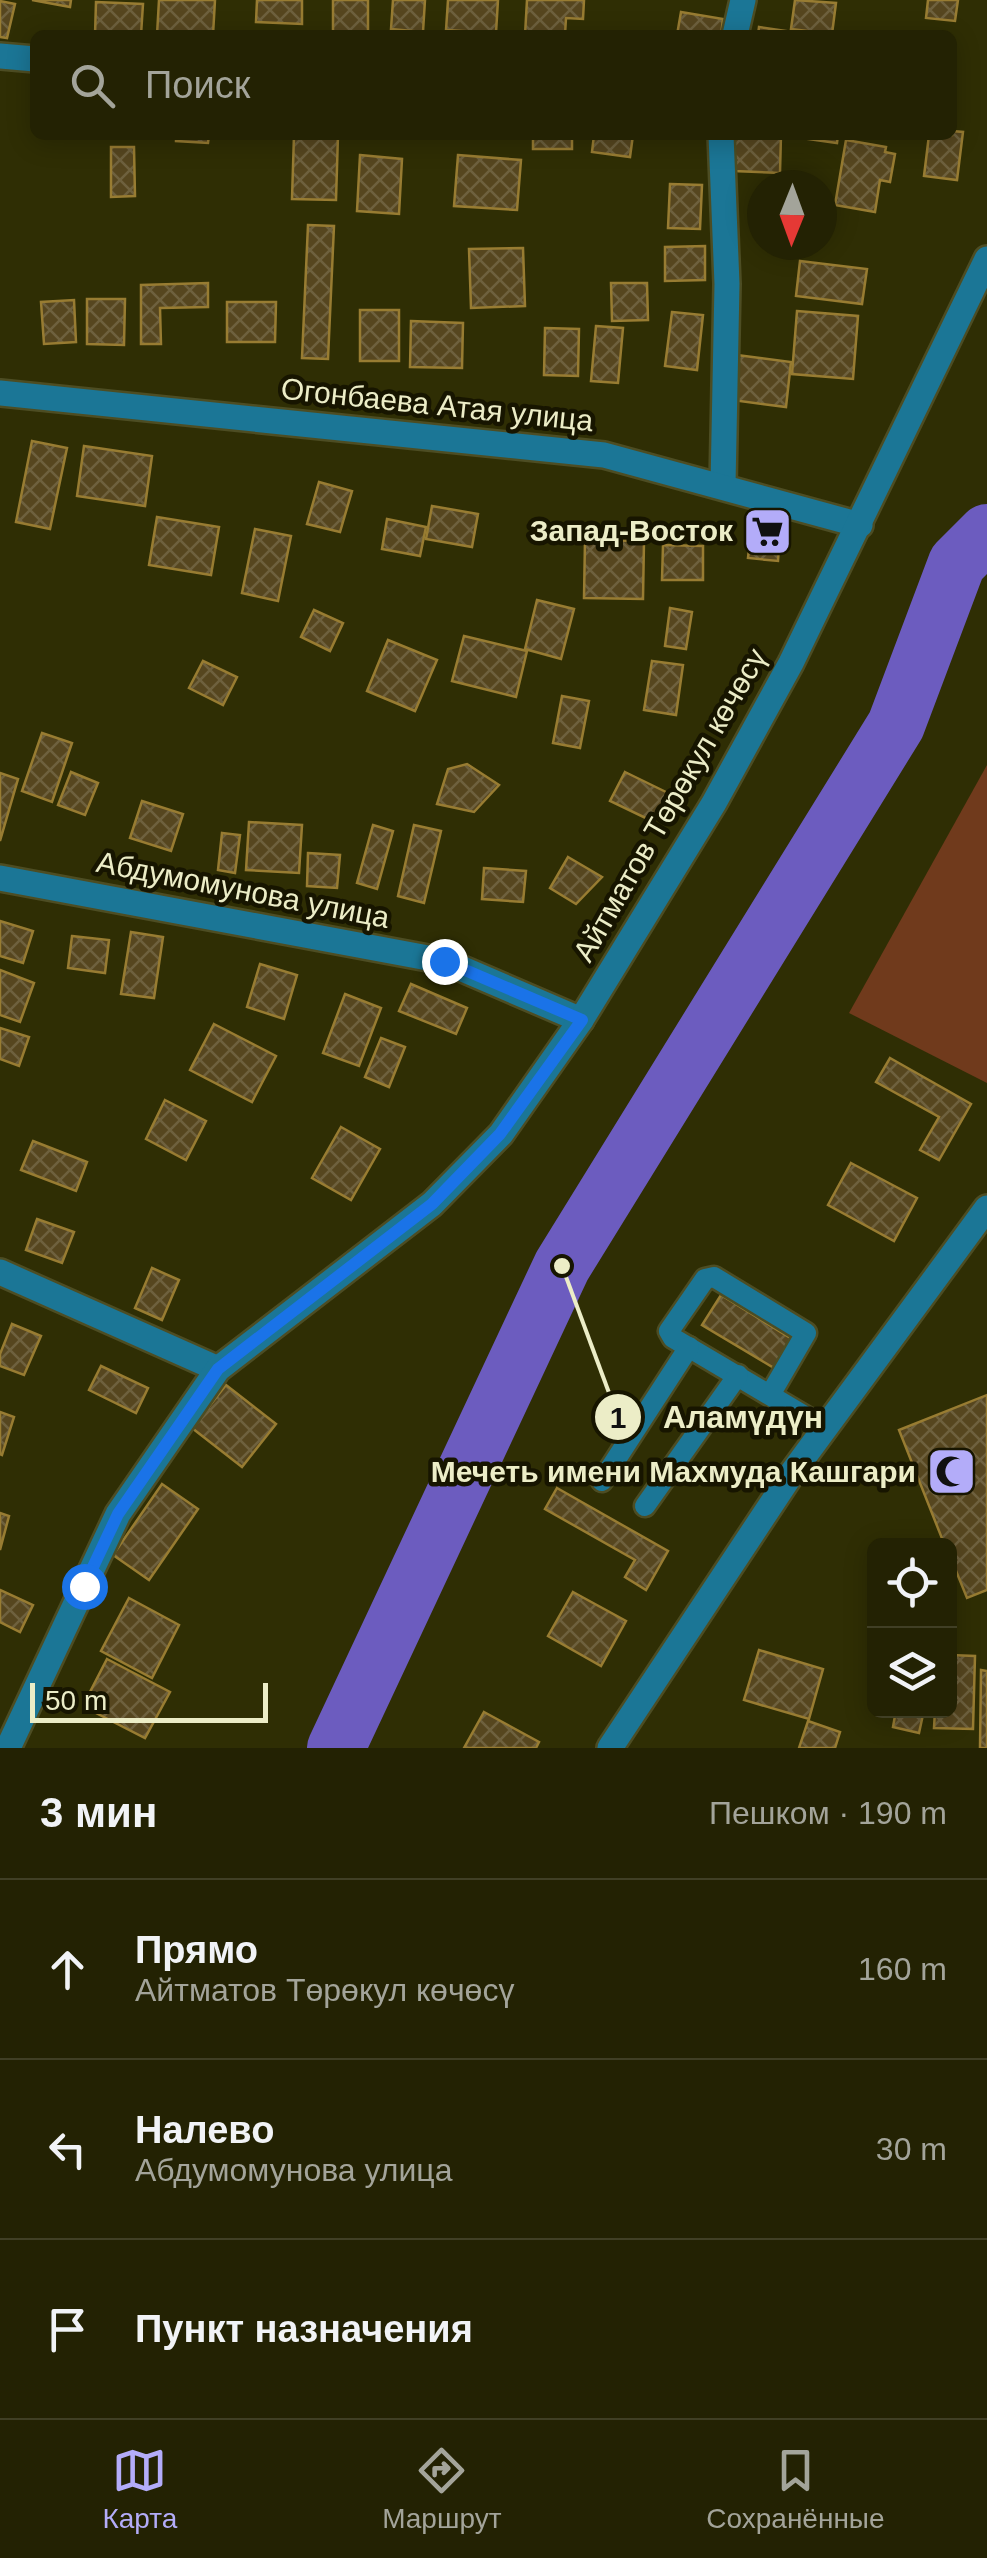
<!DOCTYPE html>
<html lang="ru">
<meta charset="utf-8">
<style>
body{margin:0;font-family:Arial,sans-serif;background:#2f2f12;color:#f1f3f6}
.controls{position:absolute;right:30px;bottom:30px;display:grid;overflow:hidden;border-radius:15px;box-shadow:0 5px 25px #0003}
.controls button{width:90px;height:90px;display:grid;place-items:center;padding:0;border:0;border-bottom:2px solid #403f25;background:#232203;color:#f1f3f6;font:50px sans-serif}
.compass{position:absolute;left:747px;top:170px;width:90px;height:90px;border-radius:50%;background:#232203;box-shadow:0 5px 25px #0003;rotate:181deg}
.scale{position:absolute;left:30px;bottom:25px;width:238px;box-sizing:border-box;padding-left:10px;border:5px solid #ecedc7;border-top:0;font-size:28px;line-height:35px;white-space:nowrap;color:#ecedc7;-webkit-text-stroke:8px #171500;paint-order:stroke}
.stop{position:absolute;width:30px;height:30px;margin:-22px;border:8px solid #1a73e8;border-radius:50%;background:#fff}
.stop.end{background:#1a73e8;border-color:#fff;box-shadow:0 2px 10px #0008}
.list{margin:0;padding:0;list-style:none}
h2{display:flex;justify-content:space-between;align-items:center;height:130px;margin:0;padding:0 40px;font-size:42px}
h2 small{font-size:32px;font-weight:400;color:#a3a49a}
.list li{display:grid;grid-template-columns:65px 1fr auto;gap:30px;align-items:center;box-sizing:border-box;height:180px;padding:0 40px;border-top:2px solid #403f25}
.list b{display:block;font-size:38px;white-space:nowrap}
.list p{margin:0;font-size:32px;white-space:nowrap;color:#a3a49a}
.list em{font-size:32px;font-style:normal;color:#a3a49a}
.icon{flex:none;width:55px;height:55px;fill:none;stroke:currentColor;stroke-width:2;stroke-linecap:round;stroke-linejoin:round}
.map{position:relative;flex:none;width:987px;height:1748px;overflow:hidden}
.search{position:absolute;background:#232203;box-shadow:0 5px 25px #0003;left:30px;right:30px;top:30px;height:110px;display:flex;align-items:center;gap:25px;box-sizing:border-box;padding:0 35px;border-radius:15px;color:#a3a49a;font-size:38px}
.sheet{height:670px;background:#232203}
nav{display:flex;justify-content:space-around;align-items:center;box-sizing:border-box;height:140px;border-top:2px solid #403f25;background:#232203;font-size:28px;color:#a3a49a}
nav a{display:grid;justify-items:center;gap:5px}
nav .on{color:#b3acf9}
.map>svg:first-child{display:block}
</style>
<div class="map">
<svg width="987" height="1748" viewBox="0 0 987 1748">
<defs>
<pattern id="building-cross-hatch" width="8" height="8" patternUnits="userSpaceOnUse" patternTransform="scale(2.5)"><rect width="8" height="8" fill="#56461f"/><path d="M0 0l8 8M0 8l8-8" fill="none" stroke="#6e613e"/></pattern>
</defs>
<rect width="100%" height="100%" fill="#2f2e04"/>
<path fill="#703a1c" d="M 987,765 L 987,1083 L 849,1013 Z"/>
<g fill="none" stroke-linecap="round" stroke-linejoin="round">
<path stroke="#6c5cbf" stroke-width="58" d="M 336,1748 L 562,1266 L 896,725 L 957,563 L 987,533"/>
</g>
<g fill="url(#building-cross-hatch)" stroke="#987c32" stroke-width="2.5">
<path d="M 32,0 L 71,0 L 70,7 Z"/>
<path d="M 159,0 L 215,0 L 213,35 L 157,35 Z"/>
<path d="M 257,0 L 302,0 L 302,24 L 256,22 Z"/>
<rect x="333" y="0" width="35" height="35"/>
<path d="M 393,0 L 425,0 L 423,32 L 391,29 Z"/>
<path d="M 448,0 L 498,0 L 496,33 L 446,30 Z"/>
<path d="M 527,0 L 584,0 L 583,19 L 566,18 L 565,35 L 525,35 Z"/>
<path d="M 795,0 L 836,3 L 832,34 L 791,29 Z"/>
<path d="M 928,0 L 958,0 L 955,21 L 926,18 Z"/>
<path d="M 0,1 L 15,4 L 7,38 L 0,37 Z"/>
<path d="M 96,2 L 143,4 L 141,35 L 95,35 Z"/>
<path d="M 681,12 L 723,19 L 721,35 L 677,35 Z"/>
<path d="M 759,27 L 793,32 L 792,35 L 758,35 Z"/>
<path d="M 952,131 L 963,132 L 957,180 L 924,176 L 929,135 L 952,135 Z"/>
<path d="M 176,135 L 209,135 L 208,143 L 176,141 Z"/>
<path d="M 294,135 L 338,135 L 336,200 L 292,199 Z"/>
<rect x="533" y="135" width="39" height="14"/>
<path d="M 594,135 L 633,135 L 630,157 L 592,152 Z"/>
<path d="M 735,135 L 781,135 L 780,173 L 734,171 Z"/>
<path d="M 809,135 L 838,135 L 837,143 L 808,139 Z"/>
<path d="M 846,140 L 886,147 L 885,152 L 895,154 L 890,182 L 880,180 L 875,212 L 835,205 Z"/>
<path d="M 111,147 L 134,147 L 135,196 L 111,197 Z"/>
<path d="M 360,155 L 402,159 L 399,214 L 357,211 Z"/>
<path d="M 458,155 L 521,160 L 517,210 L 454,206 Z"/>
<path d="M 670,184 L 702,185 L 700,229 L 668,228 Z"/>
<path d="M 308,225 L 334,226 L 328,359 L 302,358 Z"/>
<path d="M 705,246 L 705,280 L 665,281 L 665,247 Z"/>
<path d="M 523,248 L 525,306 L 471,308 L 469,249 Z"/>
<path d="M 800,261 L 867,269 L 862,304 L 796,296 Z"/>
<path d="M 208,283 L 208,307 L 160,308 L 161,344 L 141,344 L 141,285 Z"/>
<path d="M 611,283 L 647,283 L 648,320 L 612,321 Z"/>
<path d="M 87,299 L 125,299 L 124,345 L 87,344 Z"/>
<path d="M 74,300 L 76,342 L 44,344 L 41,302 Z"/>
<path d="M 227,302 L 276,302 L 275,342 L 227,342 Z"/>
<rect x="360" y="310" width="39" height="51"/>
<path d="M 797,311 L 858,316 L 853,379 L 792,374 Z"/>
<path d="M 672,312 L 703,315 L 697,370 L 665,366 Z"/>
<path d="M 411,321 L 463,323 L 462,368 L 410,367 Z"/>
<path d="M 596,326 L 623,328 L 618,383 L 591,381 Z"/>
<path d="M 545,328 L 579,329 L 578,376 L 544,375 Z"/>
<path d="M 737,355 L 791,362 L 786,407 L 732,400 Z"/>
<path d="M 32,441 L 67,448 L 50,529 L 16,522 Z"/>
<path d="M 84,446 L 152,456 L 145,506 L 77,496 Z"/>
<path d="M 319,482 L 352,491 L 340,532 L 307,524 Z"/>
<path d="M 432,506 L 478,514 L 472,547 L 426,539 Z"/>
<path d="M 157,517 L 219,527 L 211,575 L 149,565 Z"/>
<path d="M 387,519 L 426,527 L 420,556 L 382,549 Z"/>
<path d="M 255,529 L 291,536 L 278,601 L 242,593 Z"/>
<path d="M 751,530 L 780,533 L 778,561 L 748,558 Z"/>
<path d="M 585,540 L 644,541 L 643,599 L 584,598 Z"/>
<path d="M 663,545 L 703,546 L 703,580 L 662,580 Z"/>
<path d="M 537,600 L 574,609 L 561,659 L 525,649 Z"/>
<path d="M 670,608 L 692,612 L 686,649 L 665,646 Z"/>
<path d="M 314,610 L 343,623 L 330,651 L 301,637 Z"/>
<path d="M 464,636 L 527,651 L 516,697 L 452,681 Z"/>
<path d="M 388,640 L 437,660 L 415,711 L 367,691 Z"/>
<path d="M 203,661 L 237,677 L 223,705 L 189,688 Z"/>
<path d="M 652,661 L 683,665 L 676,715 L 644,710 Z"/>
<path d="M 562,696 L 589,701 L 580,748 L 553,743 Z"/>
<path d="M 42,733 L 72,743 L 52,802 L 22,791 Z"/>
<path d="M 467,764 L 499,785 L 474,812 L 437,804 L 448,769 Z"/>
<path d="M 71,772 L 98,783 L 85,815 L 58,805 Z"/>
<path d="M 625,772 L 668,793 L 654,822 L 610,801 Z"/>
<path d="M 0,773 L 18,779 L 0,841 Z"/>
<path d="M 142,801 L 183,814 L 171,851 L 130,838 Z"/>
<path d="M 249,822 L 302,825 L 299,873 L 246,870 Z"/>
<path d="M 373,825 L 393,831 L 377,889 L 357,883 Z"/>
<path d="M 414,825 L 441,831 L 424,903 L 398,896 Z"/>
<path d="M 222,833 L 240,835 L 235,873 L 218,870 Z"/>
<path d="M 308,853 L 340,855 L 337,888 L 307,886 Z"/>
<path d="M 568,857 L 602,877 L 576,904 L 550,888 Z"/>
<path d="M 484,868 L 526,871 L 523,902 L 482,899 Z"/>
<path d="M 0,921 L 33,931 L 23,963 L 0,956 Z"/>
<path d="M 131,932 L 163,937 L 154,998 L 121,994 Z"/>
<path d="M 72,936 L 109,940 L 105,973 L 68,968 Z"/>
<path d="M 260,964 L 297,975 L 284,1019 L 247,1007 Z"/>
<path d="M 0,970 L 34,983 L 20,1022 L 0,1015 Z"/>
<path d="M 411,984 L 467,1008 L 456,1034 L 399,1011 Z"/>
<path d="M 345,994 L 381,1008 L 359,1066 L 323,1053 Z"/>
<path d="M 214,1024 L 276,1056 L 252,1102 L 190,1070 Z"/>
<path d="M 0,1028 L 29,1037 L 19,1066 L 0,1059 Z"/>
<path d="M 381,1038 L 405,1047 L 389,1087 L 365,1077 Z"/>
<path d="M 890,1058 L 971,1104 L 939,1160 L 920,1150 L 939,1117 L 876,1082 Z"/>
<path d="M 165,1100 L 206,1121 L 186,1160 L 146,1139 Z"/>
<path d="M 341,1127 L 380,1149 L 351,1200 L 312,1178 Z"/>
<path d="M 33,1141 L 87,1162 L 76,1191 L 21,1170 Z"/>
<path d="M 851,1163 L 917,1198 L 894,1241 L 828,1205 Z"/>
<path d="M 37,1219 L 74,1232 L 62,1263 L 26,1250 Z"/>
<path d="M 152,1268 L 179,1280 L 162,1320 L 135,1308 Z"/>
<path d="M 721,1295 L 792,1339 L 774,1368 L 702,1325 Z"/>
<path d="M 12,1324 L 41,1336 L 24,1375 L 0,1366 L 0,1354 Z"/>
<path d="M 101,1366 L 148,1388 L 136,1413 L 89,1390 Z"/>
<path d="M 226,1385 L 276,1424 L 242,1467 L 192,1428 Z"/>
<path d="M 987,1395 L 987,1590 L 967,1598 L 950,1556 L 950,1546 L 945,1546 L 899,1430 Z"/>
<path d="M 0,1412 L 14,1417 L 2,1455 L 0,1454 Z"/>
<path d="M 162,1484 L 198,1509 L 149,1580 L 113,1555 Z"/>
<path d="M 557,1488 L 668,1551 L 646,1590 L 625,1577 L 635,1560 L 545,1509 Z"/>
<path d="M 0,1513 L 9,1516 L 0,1550 Z"/>
<path d="M 0,1590 L 33,1605 L 20,1632 L 0,1622 Z"/>
<path d="M 573,1592 L 626,1621 L 601,1666 L 548,1636 Z"/>
<path d="M 129,1598 L 179,1625 L 152,1678 L 101,1651 Z"/>
<path d="M 759,1650 L 823,1669 L 809,1719 L 744,1700 Z"/>
<path d="M 950,1655 L 975,1656 L 973,1729 L 934,1728 L 935,1710 L 950,1710 Z"/>
<path d="M 107,1659 L 170,1692 L 145,1738 L 94,1712 L 101,1697 L 90,1692 Z"/>
<path d="M 981,1670 L 987,1671 L 987,1748 L 980,1748 Z"/>
<path d="M 896,1710 L 924,1710 L 919,1733 L 893,1727 Z"/>
<path d="M 484,1712 L 539,1742 L 536,1748 L 464,1748 Z"/>
<path d="M 808,1721 L 840,1732 L 835,1748 L 799,1748 Z"/>
</g>
<g fill="none" stroke-linecap="round" stroke-linejoin="round">
<defs>
<g id="service">
<path d="M 770,1395 L 806,1333 L 714,1277 L 705,1279 L 669,1331 L 673,1338 L 825,1428"/>
<path d="M 602,1481 L 689,1347"/>
<path d="M 645,1506 L 738,1375"/>
</g>
<g id="minor">
<path d="M 735,35 L 743,0"/>
<path d="M 0,56 L 35,59"/>
<path d="M 721,135 L 727,284 L 723,485"/>
<path d="M 0,393 L 604,455 L 860,525"/>
<path d="M 0,878 L 444,961 L 581,1020"/>
<path d="M 0,1272 L 218,1369"/>
<path d="M 8,1748 L 118,1514 L 218,1369 L 432,1204 L 501,1134 L 581,1020 L 714,803 L 791,663 L 987,259"/>
</g>
<path id="tertiary" d="M 610,1748 L 792,1473 L 987,1208"/>
</defs>
<use href="#service" stroke="#4d4d23" stroke-width="25"/>
<use href="#minor" stroke="#4d4d23" stroke-width="30"/>
<use href="#tertiary" stroke="#4d4d23" stroke-width="30"/>
<use href="#service" stroke="#1b7696" stroke-width="20"/>
<use href="#minor" stroke="#1b7696" stroke-width="25"/>
<use href="#tertiary" stroke="#1b7696" stroke-width="25"/>
</g>
<g fill="none" stroke-linecap="round" stroke-linejoin="round">
<path stroke="#1a73e8" stroke-width="12" d="M 84,1586 L 118,1514 L 218,1369 L 432,1204 L 500,1134 L 582,1020 L 444,961"/>
</g>
<defs>
<symbol id="supermarket-square" viewBox="-11 -11 22 22"><rect x="-9" y="-9" width="18" height="18" rx="4" fill="#b3acf9" stroke="#171500"/><path d="M-6-5.5h2.5l.6 2H6L4.5 2H-2.5L-4.4-4H-6ZM-1.5 3.2a1.3 1.3 0 1 0 .1 0ZM3 3.2a1.3 1.3 0 1 0 .1 0Z" fill="#111"/></symbol>
<symbol id="mosque-square" viewBox="-11 -11 22 22"><rect x="-9" y="-9" width="18" height="18" rx="4" fill="#b3acf9" stroke="#171500"/><path d="M3.5-4.9A6 6 0 1 0 3.5 4.9A5 5 0 1 1 3.5-4.9Z" fill="#111"/></symbol>
</defs>
<g fill-rule="evenodd">
<use href="#supermarket-square" x="740" y="504" width="55" height="55"/>
<use href="#mosque-square" x="924" y="1444" width="55" height="55"/>
</g>
<g text-anchor="middle" stroke-width="9" stroke-linejoin="round" paint-order="stroke">
<g font-size="30" fill="#ecedc7" stroke="#171500">
<text transform="translate(437 405) rotate(6)" y="10">Огонбаева Атая улица</text>
<text transform="translate(670 805) rotate(-60)" y="10">Айтматов Төрөкул көчөсү</text>
<text transform="translate(243 890) rotate(11)" y="10">Абдумомунова улица</text>
</g>
<g font-size="30" font-weight="bold" fill="#ecedc7" stroke="#171500" text-anchor="end">
<text x="733" y="541">Запад-Восток</text>
<text x="916" y="1482">Мечеть имени Махмуда Кашгари</text>
</g>
</g>
<path fill="none" stroke="#ecedc7" stroke-width="4" d="M562 1266L618 1417"/>
<g fill="#ecedc7" stroke="#171500" stroke-width="4">
<circle cx="562" cy="1266" r="10"/>
<circle cx="618" cy="1417" r="25"/>
</g>
<g font-size="30" text-anchor="middle" font-weight="bold" fill="#111">
<text x="618" y="1428">1</text>
</g>
<g font-size="32" text-anchor="middle" font-weight="bold" fill="#ecedc7" stroke="#171500" stroke-width="9" stroke-linejoin="round" paint-order="stroke">
<text x="743" y="1428">Аламүдүн</text>
</g>
</svg>
<div class="controls">
<button><svg class="icon" aria-label="locate" viewBox="0 0 24 24"><circle cx="12" cy="12" r="6"/><path d="M12 2v4M12 18v4M2 12h4M18 12h4"/></svg></button>
<button><svg class="icon" aria-label="layers" viewBox="0 0 24 24"><path d="M12 4l9 5-9 5-9-5zM3 14l9 5 9-5"/></svg></button>
</div>
<svg class="compass" viewBox="-18 -18 36 36"><path d="M0-13l5 13h-10z" fill="#e53935"/><path d="M0 13l5-13h-10z" fill="#a3a49a"/></svg>
<div class="scale">50 m</div>
<div class="stop" style="left:84px;top:1586px"></div>
<div class="stop end" style="left:444px;top:961px"></div>
<div class="search"><svg class="icon" aria-label="search" viewBox="0 0 24 24"><circle cx="10" cy="10" r="6"/><path d="M15 15l6 6"/></svg>Поиск</div>
</div>
<section class="sheet">
<h2>3 мин<small>Пешком · 190 m</small></h2>
<ul class="list">
<li><svg class="icon" aria-label="ahead" viewBox="0 0 24 24"><path d="M12 20V5M6 11l6-6 6 6"/></svg><div><b>Прямо</b><p>Айтматов Төрөкул көчөсү</p></div><em>160 m</em></li>
<li><svg class="icon" aria-label="left" viewBox="0 0 24 24"><path d="M17 20v-9H6M10 6l-5 5 5 5"/></svg><div><b>Налево</b><p>Абдумомунова улица</p></div><em>30 m</em></li>
<li><svg class="icon" aria-label="arrive" viewBox="0 0 24 24"><path d="M6 21V4h12l-3 4 3 4H6"/></svg><div><b>Пункт назначения</b></div></li>
</ul>
</section>
<nav>
<a class="on"><svg class="icon" aria-label="map" viewBox="0 0 24 24"><path d="M3 6l6-2 6 2 6-2v14l-6 2-6-2-6 2zM9 4v14M15 6v14"/></svg>Карта</a>
<a><svg class="icon" aria-label="directions" viewBox="0 0 24 24"><path d="M12 3l9 9-9 9-9-9zM9 14v-3h6M13 9l2 2-2 2"/></svg>Маршрут</a>
<a><svg class="icon" aria-label="saved" viewBox="0 0 24 24"><path d="M7 4h10v16l-5-4-5 4z"/></svg>Сохранённые</a>
</nav>
